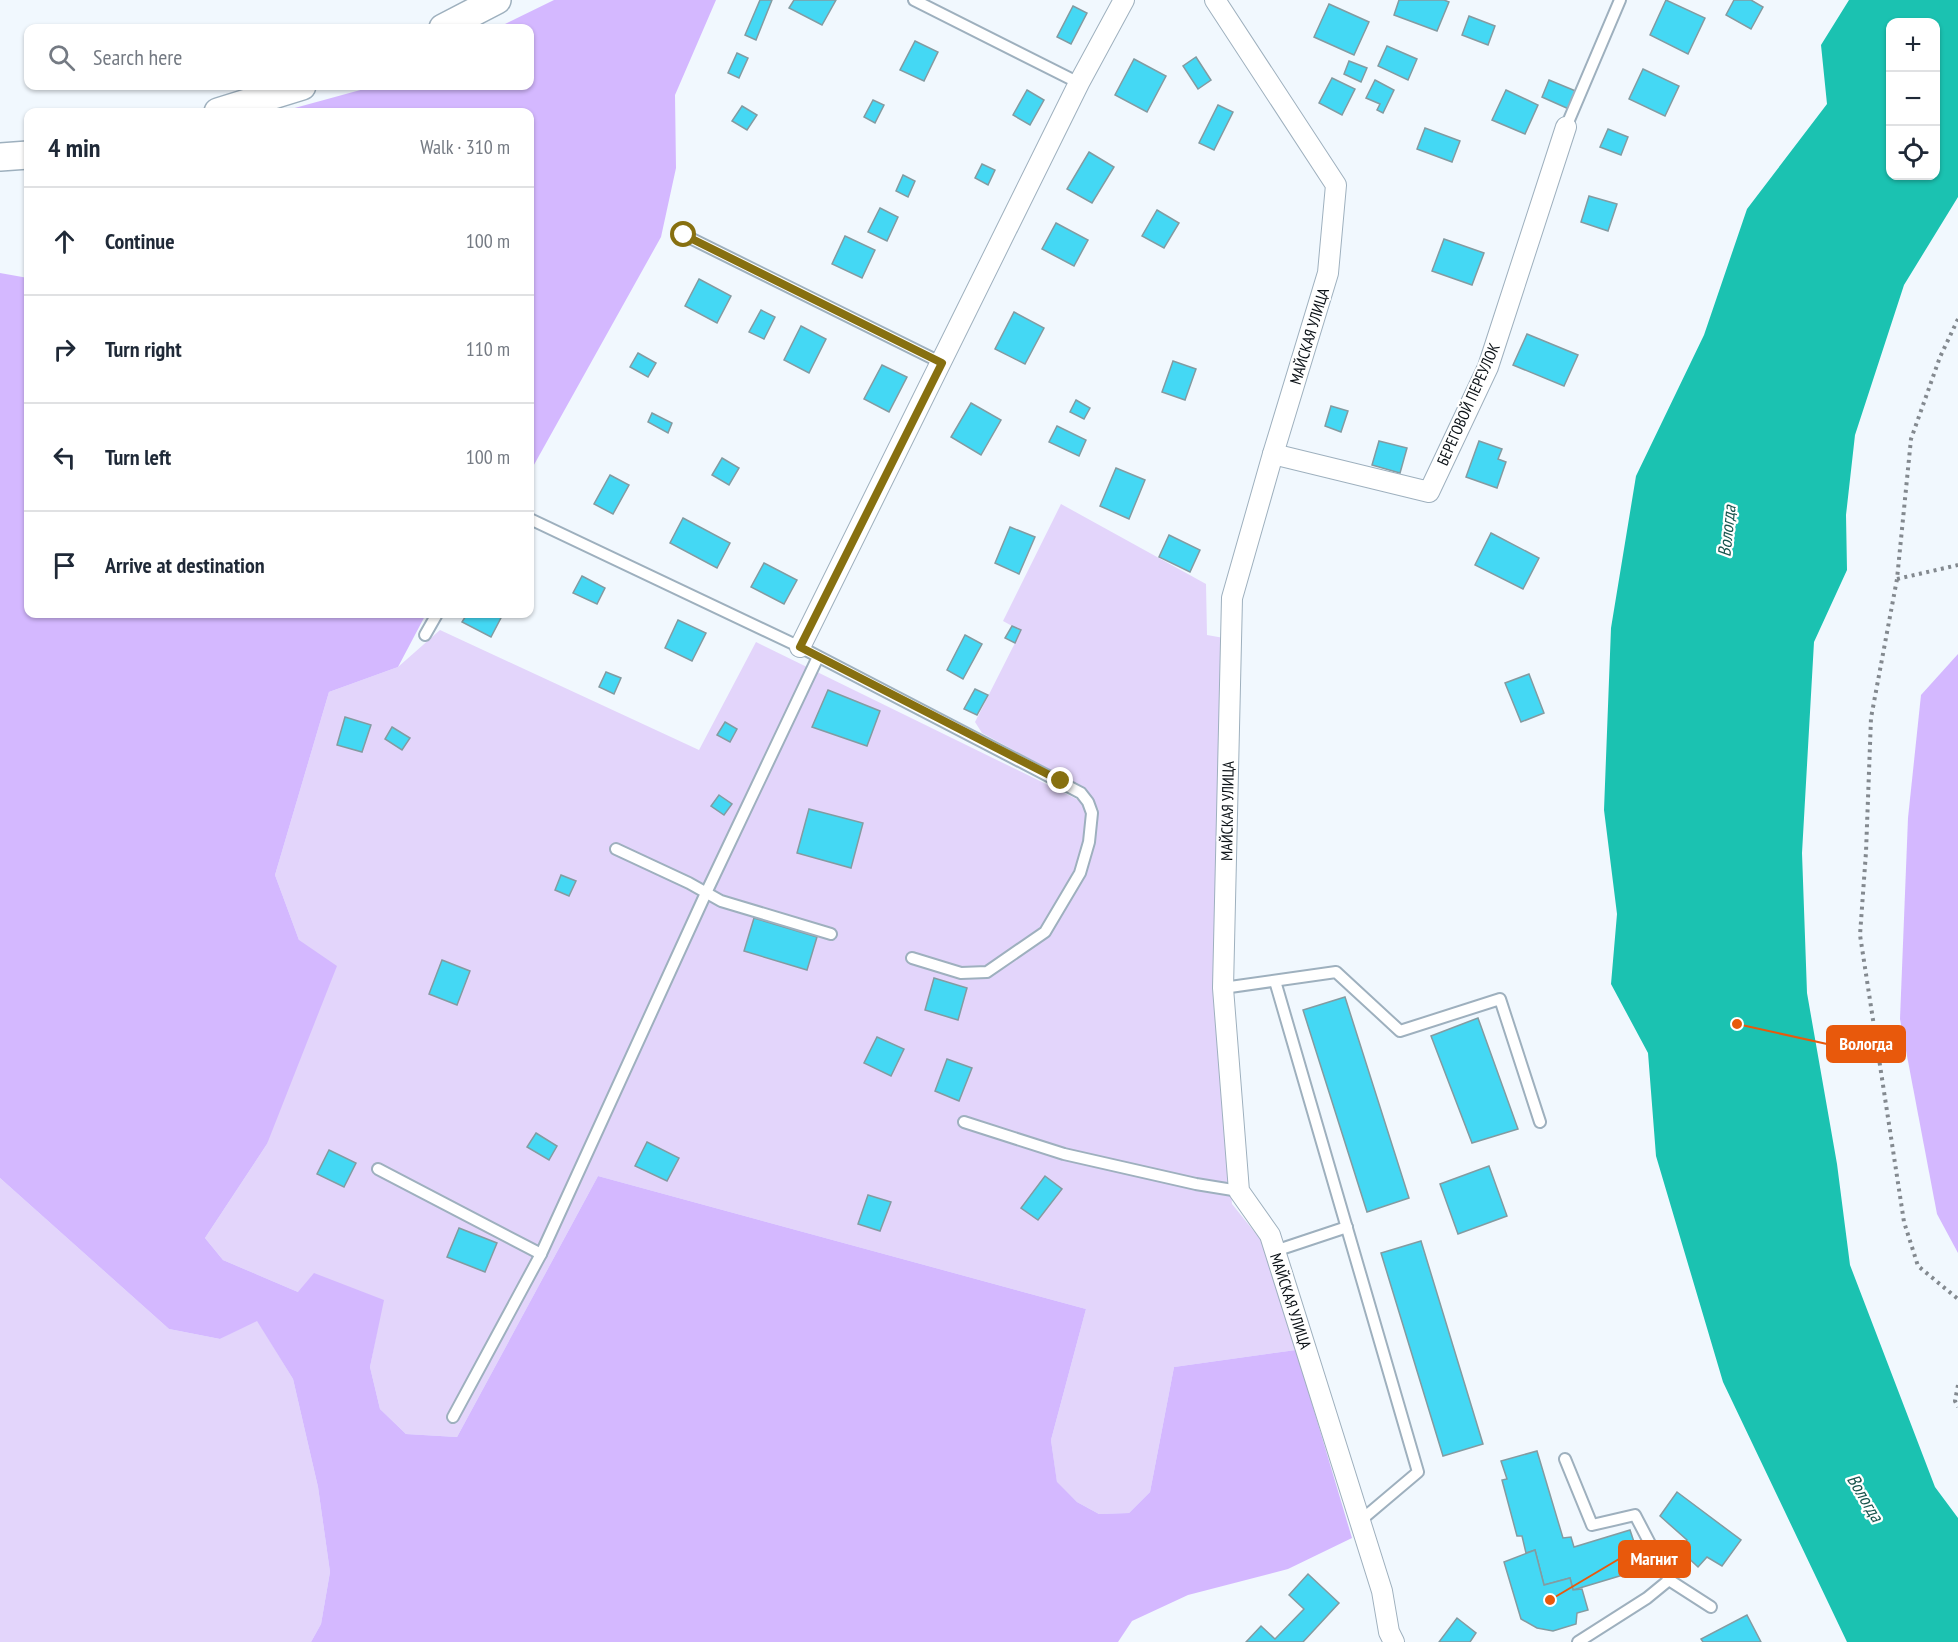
<!DOCTYPE html>
<meta charset="utf-8">
<style>
body{margin:0;font-family:"PT Sans Narrow",sans-serif;background:#f6f6f7;color:#1f2937}
.controls{position:absolute;right:18px;top:18px;display:grid;overflow:hidden;border-radius:12px;box-shadow:0 2px 4px #0004}
.controls button{width:54px;height:54px;display:grid;place-items:center;padding:0;border:0;border-bottom:2px solid #e0e1e3;background:#fff;color:#1f2937;font:30px sans-serif}
.stop{position:absolute;width:18px;height:18px;margin:-14px;border:4px solid #877010;border-radius:50%;background:#fff}
.stop.end{background:#877010;border-color:#fff;box-shadow:0 2px 6px #0008}
.list{margin:0;padding:0;list-style:none}
h2{display:flex;justify-content:space-between;align-items:center;height:78px;margin:0;padding:0 24px;font-size:26px}
h2 small{font-size:20px;font-weight:400;color:#747a83}
.list li{display:grid;grid-template-columns:39px 1fr auto;gap:18px;align-items:center;box-sizing:border-box;height:108px;padding:0 24px;border-top:2px solid #e0e1e3}
.list b{display:block;font-size:22px;white-space:nowrap}
.list em{font-size:20px;font-style:normal;color:#747a83}
.icon{flex:none;width:33px;height:33px;fill:none;stroke:currentColor;stroke-width:2;stroke-linecap:round;stroke-linejoin:round}
.map{position:relative;flex:none;width:1958px;height:1642px;overflow:hidden}
.search{position:absolute;background:#fff;box-shadow:0 2px 4px #0004;left:24px;top:24px;width:510px;height:66px;display:flex;align-items:center;gap:15px;box-sizing:border-box;padding:0 21px;border-radius:12px;color:#747a83;font-size:22px}
.panel{position:absolute;background:#fff;box-shadow:0 2px 4px #0004;left:24px;top:108px;width:510px;height:510px;border-radius:12px}
.map>svg:first-child{display:block}
</style>
<div class="map">
<svg width="1958" height="1642" viewBox="0 0 1958 1642">
<rect width="100%" height="100%" fill="#f1f8fe"/>
<g fill="#e3d5fb">
<path d="M 1061,504 L 1206,584 L 1207,635 L 1224,638 L 1216,988 L 1232,1204 L 1261,1240 L 1296,1350 L 1174,1367 L 1150,1492 L 1129,1513 L 1099,1514 L 1077,1502 L 1057,1483 L 1051,1440 L 1086,1309 L 598,1176 L 457,1437 L 406,1434 L 380,1409 L 370,1367 L 383,1300 L 298,1292 L 223,1260 L 205,1238 L 267,1144 L 299,940 L 275,875 L 329,692 L 398,667 L 440,630 L 699,750 L 756,642 L 1099,810 L 1084,790 L 1073,782 L 982,733 L 975,722 L 1021,631 L 1003,621 Z"/>
<path d="M 0,1178 L 169,1329 L 220,1339 L 257,1320 L 293,1379 L 318,1487 L 330,1572 L 321,1624 L 311,1642 L 0,1642 Z"/>
</g>
<g fill="#d4b8ff">
<path d="M 554,0 L 716,0 L 675,95 L 676,168 L 661,237 L 530,472 L 530,112 L 280,112 L 375,86 L 530,86 L 530,28 L 497,28 Z"/>
<path d="M 0,273 L 28,278 L 28,614 L 426,614 L 398,667 L 329,692 L 275,875 L 299,940 L 337,966 L 267,1144 L 205,1238 L 223,1260 L 298,1292 L 314,1273 L 384,1300 L 370,1367 L 380,1409 L 406,1434 L 457,1437 L 598,1176 L 1086,1309 L 1051,1440 L 1057,1482 L 1077,1502 L 1099,1514 L 1129,1513 L 1150,1492 L 1174,1367 L 1296,1350 L 1352,1538 L 1288,1569 L 1188,1595 L 1132,1621 L 1118,1642 L 311,1642 L 321,1624 L 330,1572 L 318,1487 L 293,1379 L 257,1321 L 220,1339 L 169,1329 L 0,1178 Z"/>
<path d="M 1958,654 L 1958,1253 L 1937,1214 L 1900,1019 L 1908,818 L 1921,695 Z"/>
</g>
<path fill="#1bc2b1" fill-rule="evenodd" d="M 1849,0 L 1958,0 L 1958,197 L 1904,285 L 1855,435 L 1846,515 L 1847,570 L 1814,642 L 1802,853 L 1807,993 L 1837,1164 L 1850,1265 L 1935,1487 L 1958,1518 L 1958,1642 L 1847,1642 L 1723,1382 L 1656,1156 L 1648,1053 L 1611,984 L 1617,914 L 1604,810 L 1611,628 L 1636,476 L 1704,335 L 1747,209 L 1827,104 L 1821,45 ZM 1890,22 L 1936,22 L 1936,176 L 1890,176 Z"/>
<g fill="#44d8f4" stroke="#839ba1" stroke-width="1.5">
<path d="M 760,0 L 772,0 L 756,40 L 745,35 Z"/>
<path d="M 794,0 L 836,0 L 822,25 L 789,8 Z"/>
<path d="M 1399,0 L 1444,0 L 1449,2 L 1437,31 L 1394,15 Z"/>
<path d="M 1666,0 L 1705,18 L 1688,54 L 1650,35 Z"/>
<path d="M 1734,0 L 1751,0 L 1763,7 L 1751,29 L 1726,15 Z"/>
<path d="M 1329,4 L 1369,22 L 1354,55 L 1314,37 Z"/>
<path d="M 1073,6 L 1087,13 L 1071,44 L 1057,37 Z"/>
<path d="M 1469,16 L 1495,26 L 1488,45 L 1462,35 Z"/>
<path d="M 915,41 L 938,52 L 924,81 L 900,70 Z"/>
<path d="M 1387,46 L 1417,59 L 1408,80 L 1378,66 Z"/>
<path d="M 737,53 L 748,58 L 739,78 L 728,73 Z"/>
<path d="M 1196,57 L 1211,80 L 1198,89 L 1183,66 Z"/>
<path d="M 1134,59 L 1166,76 L 1147,112 L 1115,95 Z"/>
<path d="M 1349,61 L 1367,68 L 1361,82 L 1344,74 Z"/>
<path d="M 1643,69 L 1679,86 L 1665,116 L 1629,99 Z"/>
<path d="M 1332,78 L 1355,89 L 1342,115 L 1319,103 Z"/>
<path d="M 1375,80 L 1394,90 L 1383,113 L 1377,110 L 1380,104 L 1366,98 Z"/>
<path d="M 1549,80 L 1578,92 L 1571,110 L 1542,97 Z"/>
<path d="M 1027,90 L 1044,100 L 1030,125 L 1013,115 Z"/>
<path d="M 1506,90 L 1538,105 L 1525,134 L 1492,120 Z"/>
<path d="M 873,100 L 884,105 L 875,123 L 864,117 Z"/>
<path d="M 1218,105 L 1233,112 L 1214,150 L 1199,143 Z"/>
<path d="M 742,106 L 757,115 L 747,130 L 732,121 Z"/>
<path d="M 1425,128 L 1460,141 L 1452,162 L 1417,149 Z"/>
<path d="M 1608,129 L 1628,137 L 1621,155 L 1600,147 Z"/>
<path d="M 1089,152 L 1114,167 L 1092,203 L 1067,189 Z"/>
<path d="M 982,164 L 995,170 L 988,185 L 975,178 Z"/>
<path d="M 903,175 L 915,181 L 908,197 L 896,191 Z"/>
<path d="M 1589,196 L 1617,204 L 1608,231 L 1581,222 Z"/>
<path d="M 880,208 L 898,217 L 887,241 L 868,232 Z"/>
<path d="M 1157,210 L 1179,223 L 1164,248 L 1142,236 Z"/>
<path d="M 1056,223 L 1088,240 L 1074,266 L 1042,249 Z"/>
<path d="M 845,236 L 875,250 L 862,278 L 832,264 Z"/>
<path d="M 1444,239 L 1484,253 L 1472,285 L 1432,271 Z"/>
<path d="M 699,279 L 731,296 L 717,323 L 685,306 Z"/>
<path d="M 761,310 L 775,317 L 764,339 L 749,332 Z"/>
<path d="M 1014,312 L 1044,328 L 1025,364 L 995,349 Z"/>
<path d="M 801,326 L 826,339 L 809,373 L 784,360 Z"/>
<path d="M 1527,334 L 1578,355 L 1564,386 L 1513,365 Z"/>
<path d="M 638,353 L 656,363 L 648,377 L 630,367 Z"/>
<path d="M 1173,361 L 1196,369 L 1185,400 L 1162,392 Z"/>
<path d="M 882,365 L 907,377 L 889,412 L 864,399 Z"/>
<path d="M 1076,400 L 1090,408 L 1084,419 L 1070,412 Z"/>
<path d="M 971,403 L 1001,420 L 981,455 L 951,437 Z"/>
<path d="M 1331,406 L 1348,411 L 1341,432 L 1325,426 Z"/>
<path d="M 652,413 L 672,423 L 668,433 L 648,422 Z"/>
<path d="M 1057,426 L 1086,440 L 1079,456 L 1049,442 Z"/>
<path d="M 1379,441 L 1407,448 L 1400,473 L 1372,465 Z"/>
<path d="M 1479,441 L 1502,449 L 1498,459 L 1506,462 L 1497,488 L 1466,477 Z"/>
<path d="M 722,458 L 739,468 L 729,485 L 712,475 Z"/>
<path d="M 1116,468 L 1145,480 L 1129,519 L 1100,506 Z"/>
<path d="M 610,475 L 629,485 L 613,514 L 594,504 Z"/>
<path d="M 683,518 L 730,543 L 717,568 L 670,543 Z"/>
<path d="M 1010,527 L 1035,537 L 1019,574 L 995,563 Z"/>
<path d="M 1491,533 L 1539,558 L 1523,589 L 1475,565 Z"/>
<path d="M 1169,535 L 1200,550 L 1190,572 L 1159,557 Z"/>
<path d="M 764,563 L 797,580 L 784,604 L 751,587 Z"/>
<path d="M 582,576 L 605,588 L 597,604 L 573,593 Z"/>
<path d="M 467,614 L 503,614 L 491,637 L 462,622 Z"/>
<path d="M 678,620 L 706,633 L 692,661 L 665,648 Z"/>
<path d="M 1012,626 L 1021,630 L 1015,643 L 1005,638 Z"/>
<path d="M 965,635 L 982,644 L 963,679 L 947,670 Z"/>
<path d="M 606,672 L 621,678 L 614,694 L 599,687 Z"/>
<path d="M 1529,674 L 1544,713 L 1521,722 L 1505,683 Z"/>
<path d="M 975,689 L 988,695 L 977,715 L 964,709 Z"/>
<path d="M 828,690 L 880,711 L 867,746 L 812,727 Z"/>
<path d="M 345,717 L 371,725 L 362,752 L 337,745 Z"/>
<path d="M 725,722 L 737,729 L 730,742 L 717,735 Z"/>
<path d="M 392,727 L 410,738 L 402,750 L 385,739 Z"/>
<path d="M 719,795 L 732,804 L 724,815 L 711,806 Z"/>
<path d="M 809,809 L 863,823 L 851,868 L 797,853 Z"/>
<path d="M 561,875 L 576,881 L 569,896 L 555,890 Z"/>
<path d="M 754,918 L 817,937 L 807,970 L 744,951 Z"/>
<path d="M 442,960 L 470,971 L 457,1005 L 429,994 Z"/>
<path d="M 934,978 L 967,988 L 958,1020 L 925,1010 Z"/>
<path d="M 1345,997 L 1409,1198 L 1367,1212 L 1303,1010 Z"/>
<path d="M 1478,1018 L 1518,1129 L 1472,1143 L 1431,1036 Z"/>
<path d="M 877,1037 L 904,1049 L 891,1076 L 864,1063 Z"/>
<path d="M 947,1059 L 972,1068 L 959,1101 L 935,1091 Z"/>
<path d="M 536,1133 L 557,1146 L 549,1160 L 527,1147 Z"/>
<path d="M 647,1142 L 679,1158 L 667,1181 L 635,1166 Z"/>
<path d="M 329,1150 L 356,1163 L 344,1187 L 317,1174 Z"/>
<path d="M 1489,1166 L 1507,1216 L 1458,1234 L 1440,1184 Z"/>
<path d="M 1045,1176 L 1062,1189 L 1038,1220 L 1021,1208 Z"/>
<path d="M 868,1195 L 891,1202 L 880,1231 L 858,1224 Z"/>
<path d="M 459,1228 L 497,1243 L 485,1272 L 447,1257 Z"/>
<path d="M 1421,1241 L 1483,1444 L 1443,1456 L 1381,1253 Z"/>
<path d="M 1537,1451 L 1563,1538 L 1571,1537 L 1574,1547 L 1630,1530 L 1643,1569 L 1573,1590 L 1570,1578 L 1544,1585 L 1535,1550 L 1526,1553 L 1522,1536 L 1517,1536 L 1502,1480 L 1507,1479 L 1501,1461 Z"/>
<path d="M 1677,1492 L 1741,1540 L 1722,1566 L 1707,1557 L 1698,1567 L 1681,1551 L 1687,1540 L 1660,1516 Z"/>
<path d="M 1535,1550 L 1544,1585 L 1570,1578 L 1573,1590 L 1582,1589 L 1588,1610 L 1577,1613 L 1576,1624 L 1553,1631 L 1537,1628 L 1521,1619 L 1504,1562 Z"/>
<path d="M 1308,1574 L 1339,1603 L 1303,1642 L 1246,1642 L 1261,1626 L 1275,1639 L 1304,1609 L 1289,1595 Z"/>
<path d="M 1747,1615 L 1761,1642 L 1703,1642 L 1701,1639 Z"/>
<path d="M 1457,1618 L 1476,1633 L 1470,1642 L 1439,1642 Z"/>
</g>
<g fill="none" stroke-linecap="round" stroke-linejoin="round">
<defs>
<g id="lane">
<path d="M 914,0 L 1079,83"/>
<path d="M 1566,127 L 1620,0"/>
<path d="M 684,235 L 942,363"/>
<path d="M 530,519 L 800,647 L 1081,793 L 1088,802 L 1092,813 L 1089,842 L 1080,873 L 1045,932 L 987,972 L 961,973 L 912,958"/>
<path d="M 425,635 L 437,614"/>
<path d="M 616,849 L 689,883 L 721,901 L 831,934"/>
<path d="M 1275,981 L 1418,1472 L 1360,1521"/>
<path d="M 1223,988 L 1336,972 L 1400,1031 L 1500,999 L 1540,1122"/>
<path d="M 964,1122 L 1064,1154 L 1196,1184 L 1239,1191"/>
<path d="M 378,1169 L 541,1254"/>
<path d="M 1275,1251 L 1347,1227"/>
<path d="M 453,1417 L 541,1254 L 706,893 L 818,657"/>
<path d="M 1565,1459 L 1592,1525 L 1635,1515 L 1669,1580 L 1647,1598 L 1578,1642"/>
<path d="M 1669,1580 L 1711,1607"/>
</g>
<g id="street">
<path d="M 1215,0 L 1336,185 L 1328,273 L 1273,454 L 1232,598 L 1223,988 L 1239,1191 L 1270,1235 L 1382,1591 L 1389,1632 L 1394,1642"/>
<path d="M 1273,454 L 1429,492 L 1488,367 L 1566,127"/>
<path d="M 800,647 L 1079,83 L 1124,0"/>
</g>
<g id="secondary">
<path d="M 443,28 L 497,0"/>
<path d="M 218,112 L 302,86"/>
<path d="M 0,157 L 28,155"/>
</g>
</defs>
<use href="#lane" stroke="#9eb0be" stroke-width="14"/>
<use href="#street" stroke="#9eb0be" stroke-width="22"/>
<use href="#secondary" stroke="#9eb0be" stroke-width="30"/>
<g stroke="#83898f" stroke-width="4" stroke-dasharray="3 4.5" stroke-linecap="butt">
<path d="M 1958,319 L 1940,357 L 1911,439 L 1897,579 L 1871,718 L 1866,852 L 1860,935 L 1904,1222 L 1918,1266 L 1958,1299"/>
<path d="M 1897,579 L 1958,565"/>
<path d="M 1958,1385 L 1955,1401 L 1958,1407"/>
</g>
<use href="#lane" stroke="#fff" stroke-width="10"/>
<use href="#street" stroke="#fff" stroke-width="20"/>
<use href="#secondary" stroke="#fff" stroke-width="27"/>
</g>
<g fill="none" stroke-linecap="round" stroke-linejoin="round">
<path stroke="#877010" stroke-width="8" d="M 684,235 L 942,363 L 800,647 L 1061,781"/>
</g>
<g text-anchor="middle" stroke-width="4.5" stroke-linejoin="round" paint-order="stroke">
<g font-size="16" fill="#0a1015" stroke="#fff">
<text transform="translate(1309 336) rotate(-73)" y="6">МАЙСКАЯ УЛИЦА</text>
<text transform="translate(1468 404) rotate(-66)" y="6">БЕРЕГОВОЙ ПЕРЕУЛОК</text>
<text transform="translate(1227 811) rotate(-89)" y="6">МАЙСКАЯ УЛИЦА</text>
<text transform="translate(1291 1301) rotate(72)" y="6">МАЙСКАЯ УЛИЦА</text>
</g>
<g font-size="18" font-style="italic" fill="#18554e" stroke="#fff">
<text transform="translate(1727 531) rotate(-84)" y="6">Вологда</text>
<text transform="translate(1865 1498) rotate(59)" y="6">Вологда</text>
</g>
</g>
<path fill="none" stroke="#e8590c" stroke-width="2" d="M1737 1024L1827 1044M1550 1600L1619 1559"/>
<g fill="#e8590c" stroke="#fff" stroke-width="2">
<circle cx="1737" cy="1024" r="6"/>
<circle cx="1550" cy="1600" r="6"/>
</g>
<g fill="#e8590c" stroke="#e8590c" stroke-width="2">
<rect x="1827" y="1026" width="78" height="36" rx="6"/>
<rect x="1619" y="1541" width="71" height="36" rx="6"/>
</g>
<g font-size="18" text-anchor="middle" font-weight="bold" fill="#fff">
<text x="1866" y="1050">Вологда</text>
<text x="1654" y="1565">Магнит</text>
</g>
</svg>
<div class="controls">
<button>+</button>
<button>−</button>
<button><svg class="icon" aria-label="locate" viewBox="0 0 24 24"><circle cx="12" cy="12" r="6"/><path d="M12 2v4M12 18v4M2 12h4M18 12h4"/></svg></button>
</div>
<div class="stop" style="left:684px;top:235px"></div>
<div class="stop end" style="left:1061px;top:781px"></div>
<div class="search"><svg class="icon" aria-label="search" viewBox="0 0 24 24"><circle cx="10" cy="10" r="6"/><path d="M15 15l6 6"/></svg>Search here</div>
<section class="panel">
<h2>4 min<small>Walk · 310 m</small></h2>
<ul class="list">
<li><svg class="icon" aria-label="ahead" viewBox="0 0 24 24"><path d="M12 20V5M6 11l6-6 6 6"/></svg><div><b>Continue</b></div><em>100 m</em></li>
<li><svg class="icon" aria-label="right" viewBox="0 0 24 24"><path d="M7 20v-9h11M14 6l5 5-5 5"/></svg><div><b>Turn right</b></div><em>110 m</em></li>
<li><svg class="icon" aria-label="left" viewBox="0 0 24 24"><path d="M17 20v-9H6M10 6l-5 5 5 5"/></svg><div><b>Turn left</b></div><em>100 m</em></li>
<li><svg class="icon" aria-label="arrive" viewBox="0 0 24 24"><path d="M6 21V4h12l-3 4 3 4H6"/></svg><div><b>Arrive at destination</b></div></li>
</ul>
</section>
</div>
